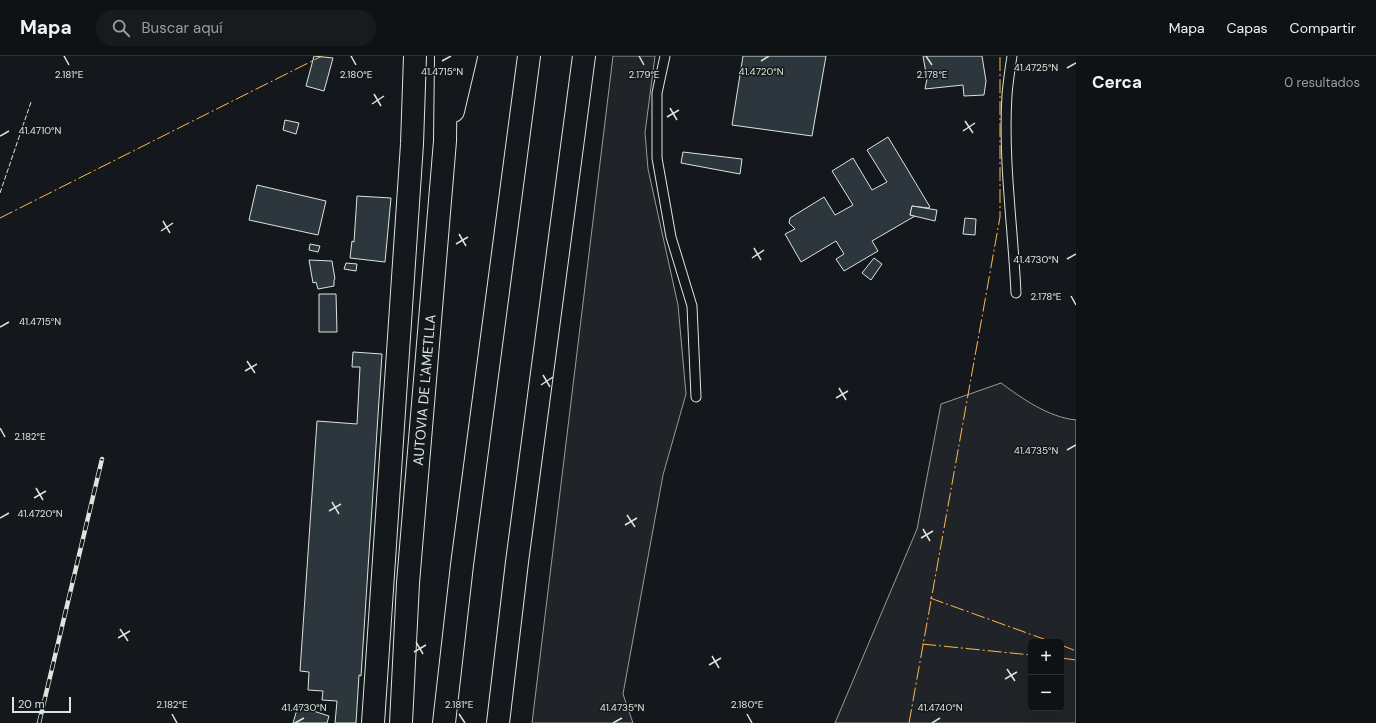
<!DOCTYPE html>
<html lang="es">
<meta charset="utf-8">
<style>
body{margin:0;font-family:"DM Sans",sans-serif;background:#181b1e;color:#f1f3f6}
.controls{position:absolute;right:12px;bottom:12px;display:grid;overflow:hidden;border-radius:6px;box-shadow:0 4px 16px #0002}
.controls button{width:36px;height:36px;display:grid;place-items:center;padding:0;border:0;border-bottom:1px solid #2f3234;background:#0f1215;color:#f1f3f6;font:20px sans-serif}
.scale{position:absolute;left:12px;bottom:10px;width:59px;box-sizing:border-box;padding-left:4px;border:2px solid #d8e6dc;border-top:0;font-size:11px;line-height:14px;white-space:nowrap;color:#d8e6dc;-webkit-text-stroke:3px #14181c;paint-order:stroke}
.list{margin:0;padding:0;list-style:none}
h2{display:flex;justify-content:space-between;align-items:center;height:52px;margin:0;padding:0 16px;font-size:17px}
h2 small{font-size:13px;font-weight:400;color:#9b9ea0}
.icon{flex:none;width:22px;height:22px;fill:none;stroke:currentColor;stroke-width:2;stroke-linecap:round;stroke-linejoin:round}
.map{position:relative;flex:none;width:1076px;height:667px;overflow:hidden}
header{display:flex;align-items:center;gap:24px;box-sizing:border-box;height:56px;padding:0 20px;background:#0f1215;border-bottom:1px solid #2f3234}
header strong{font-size:19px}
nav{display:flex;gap:22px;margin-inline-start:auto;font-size:14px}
.search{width:280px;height:36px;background:#181b1e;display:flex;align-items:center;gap:10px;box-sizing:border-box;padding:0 14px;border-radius:22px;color:#9b9ea0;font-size:15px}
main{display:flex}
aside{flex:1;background:#0f1215}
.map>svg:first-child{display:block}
</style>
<header>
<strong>Mapa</strong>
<div class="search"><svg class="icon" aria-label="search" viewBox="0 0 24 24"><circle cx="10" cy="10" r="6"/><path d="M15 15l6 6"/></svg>Buscar aquí</div>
<nav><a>Mapa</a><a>Capas</a><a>Compartir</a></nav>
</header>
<main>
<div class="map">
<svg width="1076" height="667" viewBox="0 0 1076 667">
<rect width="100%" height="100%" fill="#14181c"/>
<g fill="#202428" stroke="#939e99" fill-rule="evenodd">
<path d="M 613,0 L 655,0 L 645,77 L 648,113 L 678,249 L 686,338 L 663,419 L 623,638 L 633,667 L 532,667 Z"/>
<path d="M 1001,327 C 1023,343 1048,361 1076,364 L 1076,667 L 835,667 L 917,473 L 941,348 ZM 1031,586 L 1061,586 L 1061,652 L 1031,652 Z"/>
</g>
<g fill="#2c363c" stroke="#d8e6dc">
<path d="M 314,0 L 333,2 L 324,35 L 306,30 Z"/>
<path d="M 743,0 L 826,0 L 812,80 L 732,69 Z"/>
<path d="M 923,0 L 982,0 L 986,25 L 984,39 L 964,40 L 963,29 L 925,33 L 927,23 Z"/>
<path d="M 285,64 L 299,67 L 296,78 L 283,74 Z"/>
<path d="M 888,81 L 930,151 L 928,152 L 912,150 L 910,159 L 915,160 L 872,185 L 878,195 L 844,215 L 836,203 L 844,198 L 836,185 L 801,206 L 785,178 L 795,173 L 789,167 L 790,162 L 824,141 L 835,159 L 853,149 L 832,115 L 853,102 L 872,134 L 887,126 L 867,94 Z"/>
<path d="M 683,96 L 742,103 L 740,118 L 681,107 Z"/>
<path d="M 257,129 L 326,145 L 318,179 L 249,164 Z"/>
<path d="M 357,140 L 391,142 L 385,206 L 350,202 L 352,185 L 354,186 Z"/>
<path d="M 912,150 L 937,154 L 935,165 L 910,159 Z"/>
<path d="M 965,162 L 976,163 L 975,179 L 963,178 Z"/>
<path d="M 310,188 L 320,190 L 318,196 L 309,194 Z"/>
<path d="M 874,202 L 882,208 L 871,224 L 862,217 Z"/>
<path d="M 309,204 L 332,205 L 335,223 L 334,224 L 334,230 L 318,233 L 316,226 L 313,227 Z"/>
<path d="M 346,207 L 357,208 L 356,215 L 344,213 Z"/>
<path d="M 319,238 L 336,238 L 337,276 L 319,276 Z"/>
<path d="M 353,296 L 382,298 L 361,620 L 359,619 L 356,667 L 335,667 L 337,645 L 322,644 L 323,635 L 308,634 L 309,616 L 300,615 L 317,365 L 357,368 L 360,311 L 352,311 Z"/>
<path d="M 298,650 L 329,660 L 327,667 L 293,667 Z"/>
</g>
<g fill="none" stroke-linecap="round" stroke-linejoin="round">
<defs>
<g id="lane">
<path d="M 665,0 L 657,37 L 657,102 L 671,181 L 692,250 L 696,341"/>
<path d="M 1012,0 C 1010,13 1008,26 1007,39 C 1003,105 1013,171 1016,237"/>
</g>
<g id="highway">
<path d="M 453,55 L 466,0"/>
<path d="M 373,667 L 412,88 L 415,0"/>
<path id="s1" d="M 401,667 L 408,527 L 445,85 L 446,0"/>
<path d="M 444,667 L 462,509 L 529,0"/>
<path d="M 498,667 L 517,506 L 584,0"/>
</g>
</defs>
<use href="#lane" stroke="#d8e6dc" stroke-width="11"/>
<use href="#highway" stroke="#d8e6dc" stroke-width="24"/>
<use href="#lane" stroke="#14181c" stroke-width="9"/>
<use href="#highway" stroke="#14181c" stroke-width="22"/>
<defs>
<path id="rail" d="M 39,667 L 102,403"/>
</defs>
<use href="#rail" stroke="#d8e6dc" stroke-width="4.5"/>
<use href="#rail" stroke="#14181c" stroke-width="3" stroke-dasharray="9" stroke-linecap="butt"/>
<path stroke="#d8e6dc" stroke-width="1" stroke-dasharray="5 2" stroke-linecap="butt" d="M 0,137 L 31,46"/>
<g stroke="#ffb74d" stroke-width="1" stroke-dasharray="14 3 2 3" stroke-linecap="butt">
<path d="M 0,162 L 322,0"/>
<path d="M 930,542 L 1052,586"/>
<path d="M 922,588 L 1031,599"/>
<path d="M 1061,589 L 1076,595"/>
<path d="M 1061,602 L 1076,604"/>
<path d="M 909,667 L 1000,161 L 1000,0"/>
</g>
</g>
<path fill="none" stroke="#d8e6dc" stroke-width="1.5" d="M 64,0 L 69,9M 351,0 L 356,9M 639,0 L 644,9M 926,0 L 932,9M 442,5 L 451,0M 761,5 L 769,0M 1067,12 L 1076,7M 374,38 L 381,50M 372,48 L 384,40M 670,52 L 677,64M 667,61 L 679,54M 965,65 L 973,77M 963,75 L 975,67M 0,80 L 9,75M 163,165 L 170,177M 161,175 L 173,167M 459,178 L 466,190M 456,188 L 468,181M 754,192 L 761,204M 752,202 L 764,194M 1067,203 L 1076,198M 1071,240 L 1076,249M 0,271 L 9,266M 247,305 L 255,317M 245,315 L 257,308M 543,319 L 550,331M 541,329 L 553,321M 839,332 L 846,344M 836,342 L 848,335M 0,372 L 5,381M 1067,394 L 1076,389M 36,432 L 43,444M 34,442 L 46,435M 332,446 L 339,458M 329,455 L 341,448M 627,459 L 635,471M 0,462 L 9,457M 625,469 L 637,462M 923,473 L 930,485M 921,482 L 933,475M 120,573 L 128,585M 118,582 L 130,575M 416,586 L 423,598M 414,596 L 426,589M 712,600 L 719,612M 709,609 L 721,602M 1007,613 L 1015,625M 1005,623 L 1017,616M 172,658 L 177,667M 459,658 L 465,667M 747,658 L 752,667M 295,667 L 304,662M 613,667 L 622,662M 932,667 L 940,662"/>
<g text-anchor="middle" stroke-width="3" stroke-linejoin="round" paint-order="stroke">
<g font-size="14" fill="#d8e6dc" stroke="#14181c">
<text dy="5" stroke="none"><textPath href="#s1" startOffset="334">AUTOVIA DE L'AMETLLA</textPath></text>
</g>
</g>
<g font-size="10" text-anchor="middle" fill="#d8e6dc" stroke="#14181c" stroke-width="3" stroke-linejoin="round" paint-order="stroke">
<text x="1036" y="15">41.4725°N</text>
<text x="442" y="19">41.4715°N</text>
<text x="761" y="19">41.4720°N</text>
<text x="69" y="22">2.181°E</text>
<text x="356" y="22">2.180°E</text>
<text x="644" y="22">2.179°E</text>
<text x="932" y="22">2.178°E</text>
<text x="40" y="78">41.4710°N</text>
<text x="1036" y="207">41.4730°N</text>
<text x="1046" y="244">2.178°E</text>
<text x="40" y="269">41.4715°N</text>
<text x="30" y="384">2.182°E</text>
<text x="1036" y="398">41.4735°N</text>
<text x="40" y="461">41.4720°N</text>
<text x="172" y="652">2.182°E</text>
<text x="459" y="652">2.181°E</text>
<text x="747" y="652">2.180°E</text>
<text x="304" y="655">41.4730°N</text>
<text x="622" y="655">41.4735°N</text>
<text x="940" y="655">41.4740°N</text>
</g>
</svg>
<div class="controls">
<button>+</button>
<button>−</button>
</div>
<div class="scale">20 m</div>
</div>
<aside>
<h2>Cerca<small>0 resultados</small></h2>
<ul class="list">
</ul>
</aside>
</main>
